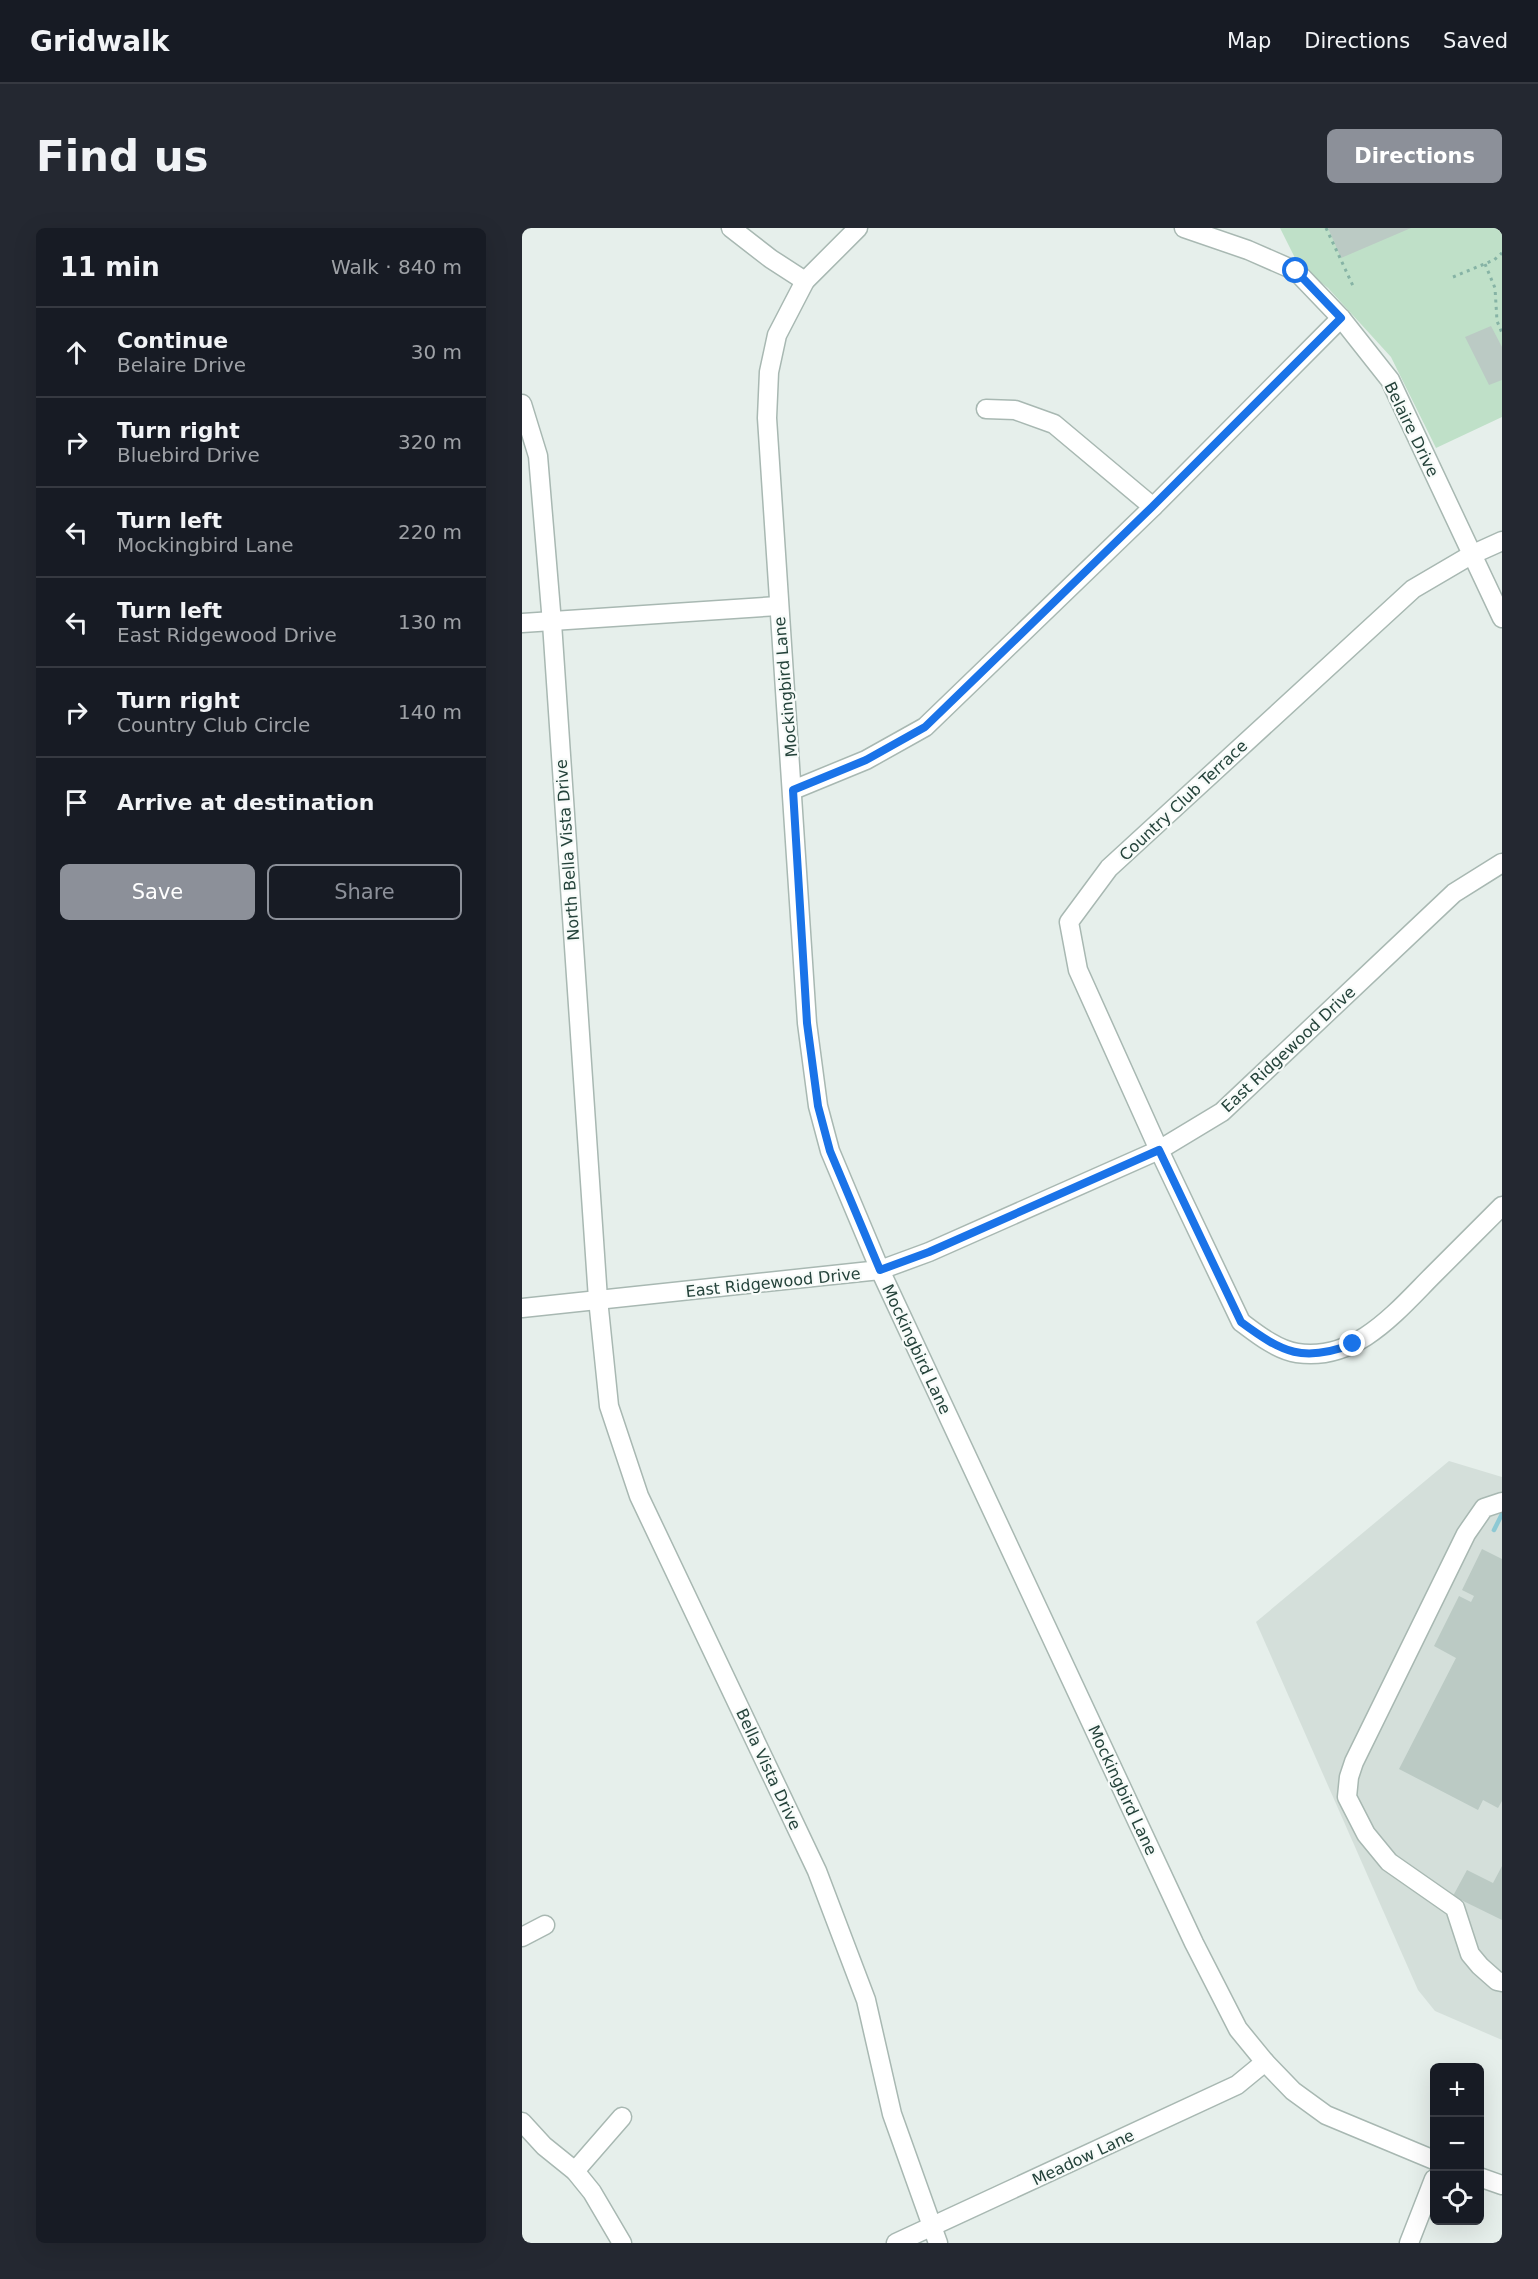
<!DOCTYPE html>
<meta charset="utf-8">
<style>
body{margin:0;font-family:"DejaVu Sans",sans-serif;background:#242831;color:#f1f3f6}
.controls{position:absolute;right:18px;bottom:18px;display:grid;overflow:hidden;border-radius:9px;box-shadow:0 6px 24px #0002}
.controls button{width:54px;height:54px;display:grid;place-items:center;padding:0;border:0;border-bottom:2px solid #363941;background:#171b24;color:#f1f3f6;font:30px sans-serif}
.stop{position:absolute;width:18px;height:18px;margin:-14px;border:4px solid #1a73e8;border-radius:50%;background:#fff}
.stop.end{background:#1a73e8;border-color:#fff;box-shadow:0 2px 6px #0008}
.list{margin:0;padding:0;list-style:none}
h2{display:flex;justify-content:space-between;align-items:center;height:78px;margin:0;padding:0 24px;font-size:26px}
h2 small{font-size:20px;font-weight:400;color:#9ea1a6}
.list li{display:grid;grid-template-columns:39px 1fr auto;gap:18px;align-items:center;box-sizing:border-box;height:90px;padding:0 24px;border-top:2px solid #363941}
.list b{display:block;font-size:22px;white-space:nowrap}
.list p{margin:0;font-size:20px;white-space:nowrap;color:#9ea1a6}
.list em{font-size:20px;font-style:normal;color:#9ea1a6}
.actions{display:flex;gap:12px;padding:18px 24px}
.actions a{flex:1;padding:14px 0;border:2px solid #8c9099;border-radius:9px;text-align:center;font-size:21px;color:#8c9099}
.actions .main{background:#8c9099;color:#fff}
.icon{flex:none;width:33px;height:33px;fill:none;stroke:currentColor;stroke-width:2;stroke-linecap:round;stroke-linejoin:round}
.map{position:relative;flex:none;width:980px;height:2015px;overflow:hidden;border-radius:9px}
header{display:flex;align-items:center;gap:36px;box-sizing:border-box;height:84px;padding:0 30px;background:#171b24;border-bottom:2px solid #363941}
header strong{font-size:28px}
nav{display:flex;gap:33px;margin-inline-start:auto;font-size:21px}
.intro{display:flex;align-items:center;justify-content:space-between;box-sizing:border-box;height:144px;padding:0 36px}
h1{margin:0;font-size:42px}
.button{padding:15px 27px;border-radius:9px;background:#8c9099;color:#fff;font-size:21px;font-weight:700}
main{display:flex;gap:36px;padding:0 36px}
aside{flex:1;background:#171b24;border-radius:9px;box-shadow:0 6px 24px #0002}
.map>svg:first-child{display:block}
</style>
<header>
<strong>Gridwalk</strong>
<nav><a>Map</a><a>Directions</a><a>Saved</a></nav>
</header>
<div class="intro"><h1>Find us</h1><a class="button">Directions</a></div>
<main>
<aside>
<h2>11 min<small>Walk · 840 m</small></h2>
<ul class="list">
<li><svg class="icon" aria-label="ahead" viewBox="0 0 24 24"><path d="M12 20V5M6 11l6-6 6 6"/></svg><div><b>Continue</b><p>Belaire Drive</p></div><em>30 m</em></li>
<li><svg class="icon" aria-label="right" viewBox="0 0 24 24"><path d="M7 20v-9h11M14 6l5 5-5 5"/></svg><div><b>Turn right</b><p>Bluebird Drive</p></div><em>320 m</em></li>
<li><svg class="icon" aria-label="left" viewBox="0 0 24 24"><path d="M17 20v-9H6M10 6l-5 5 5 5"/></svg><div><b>Turn left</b><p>Mockingbird Lane</p></div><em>220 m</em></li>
<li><svg class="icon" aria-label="left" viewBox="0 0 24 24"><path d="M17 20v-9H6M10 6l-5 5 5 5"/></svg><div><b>Turn left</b><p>East Ridgewood Drive</p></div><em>130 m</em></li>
<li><svg class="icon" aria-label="right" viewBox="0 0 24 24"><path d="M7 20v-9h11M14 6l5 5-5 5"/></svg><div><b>Turn right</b><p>Country Club Circle</p></div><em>140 m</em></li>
<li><svg class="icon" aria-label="arrive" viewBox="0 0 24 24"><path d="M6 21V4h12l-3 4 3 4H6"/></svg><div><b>Arrive at destination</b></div></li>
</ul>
<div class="actions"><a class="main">Save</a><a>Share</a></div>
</aside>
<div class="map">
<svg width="980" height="2015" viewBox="0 0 980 2015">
<rect width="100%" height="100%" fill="#e6efeb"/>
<path fill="#d4dfda" d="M 927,1233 L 980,1249 L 980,1812 L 913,1783 L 896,1762 L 734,1394 Z"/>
<path fill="#bfe0c8" d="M 758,0 L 980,0 L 980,189 L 914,220 L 869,129 L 806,60 L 776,36 Z"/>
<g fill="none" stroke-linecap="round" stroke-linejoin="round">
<path stroke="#8ec9d4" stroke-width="4.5" d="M 972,1302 L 980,1286"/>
</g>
<g fill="#bbcac4">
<path d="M 806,0 L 889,0 L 819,30 Z"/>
<path d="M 969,98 L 980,119 L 980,152 L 967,157 L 943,109 Z"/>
<path d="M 960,1321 L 980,1331 L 980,1573 L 976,1580 L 961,1572 L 956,1582 L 877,1541 L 934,1430 L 912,1418 L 937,1368 L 949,1374 L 952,1368 L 940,1362 Z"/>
<path d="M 980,1638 L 980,1692 L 931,1668 L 945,1642 L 971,1655 Z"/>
</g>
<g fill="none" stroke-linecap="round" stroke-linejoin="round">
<defs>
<g id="minor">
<path d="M 209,0 L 249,31 L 283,53"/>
<path d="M 336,0 L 283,53 L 255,107 L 247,144 L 245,190 L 285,795 L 296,878 L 308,923 L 358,1042 L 672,1715 L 716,1801 L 743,1834 L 771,1863 L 804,1887 L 912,1932"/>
<path d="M 662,0 L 726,22 L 774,43 L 819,90 L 868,152 L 980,390"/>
<path d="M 0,176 L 16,228 L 30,395 L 76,1071 L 87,1178 L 117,1268 L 295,1643 L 344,1772 L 370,1886 L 416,2015"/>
<path d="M 464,181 L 493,182 L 532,196 L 631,279"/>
<path d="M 980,313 L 949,327 L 891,361 L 587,640 L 547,694 L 556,742 L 637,922 L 719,1094 C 735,1106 755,1122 775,1125 C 834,1134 874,1084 912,1046 C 935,1023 957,1001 980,978"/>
<path d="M 0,395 L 256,378"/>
<path d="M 271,562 L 344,532 L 403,499 L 631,279 L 819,90"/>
<path d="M 0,1080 L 358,1042 L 407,1024 L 637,922 L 700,884 L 932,665 L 980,635"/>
<path d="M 980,1274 L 962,1280 L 944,1306 L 832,1534 L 827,1549 L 825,1569 L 844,1606 L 867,1634 L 933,1680 L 948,1726 L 958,1738 L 975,1753 L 980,1754"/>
<path d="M 0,1709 L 23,1697"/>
<path d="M 0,1894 L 22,1918 L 53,1943 L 70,1964 L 100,2015"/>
<path d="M 53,1943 L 100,1889"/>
<path d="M 957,1949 L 980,1957"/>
<path d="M 374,2015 L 715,1857 L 743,1834"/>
<path d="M 887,2015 L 912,1951"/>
</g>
</defs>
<use href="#minor" stroke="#a8b8b2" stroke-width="21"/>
<g stroke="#86b3a5" stroke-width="3" stroke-dasharray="3 4.5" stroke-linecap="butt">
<path d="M 804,0 L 832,60"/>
<path d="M 963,36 L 973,60 L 975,93 L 980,105"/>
<path d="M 931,49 L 972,32 L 980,25"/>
</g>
<use href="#minor" stroke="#fff" stroke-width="18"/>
</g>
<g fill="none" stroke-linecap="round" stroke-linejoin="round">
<path stroke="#1a73e8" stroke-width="8" d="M 774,43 L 819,90 L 630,279 L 403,499 L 344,532 L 271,562 L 285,795 L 296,878 L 308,923 L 358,1042 L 407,1024 L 637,922 L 719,1094 C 761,1125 781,1135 831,1116"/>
</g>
<g text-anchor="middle" stroke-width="4.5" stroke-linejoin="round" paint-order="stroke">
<g font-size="16" fill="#24423a" stroke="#f7fbf9">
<text transform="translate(890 201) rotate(64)" y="6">Belaire Drive</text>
<text transform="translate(263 459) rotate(-95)" y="6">Mockingbird Lane</text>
<text transform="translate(661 572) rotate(-43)" y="6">Country Club Terrace</text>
<text transform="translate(45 622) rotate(-94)" y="6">North Bella Vista Drive</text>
<text transform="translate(766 821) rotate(-43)" y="6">East Ridgewood Drive</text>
<text transform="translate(251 1054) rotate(-6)" y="6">East Ridgewood Drive</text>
<text transform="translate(395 1121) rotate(65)" y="6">Mockingbird Lane</text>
<text transform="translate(247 1541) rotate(65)" y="6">Bella Vista Drive</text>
<text transform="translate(601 1562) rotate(65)" y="6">Mockingbird Lane</text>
<text transform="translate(561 1929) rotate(-25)" y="6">Meadow Lane</text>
</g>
</g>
</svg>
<div class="controls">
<button>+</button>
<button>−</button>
<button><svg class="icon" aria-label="locate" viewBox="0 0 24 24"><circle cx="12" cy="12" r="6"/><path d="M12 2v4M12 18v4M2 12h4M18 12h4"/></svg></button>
</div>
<div class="stop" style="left:774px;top:43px"></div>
<div class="stop end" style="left:831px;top:1116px"></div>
</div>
</main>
